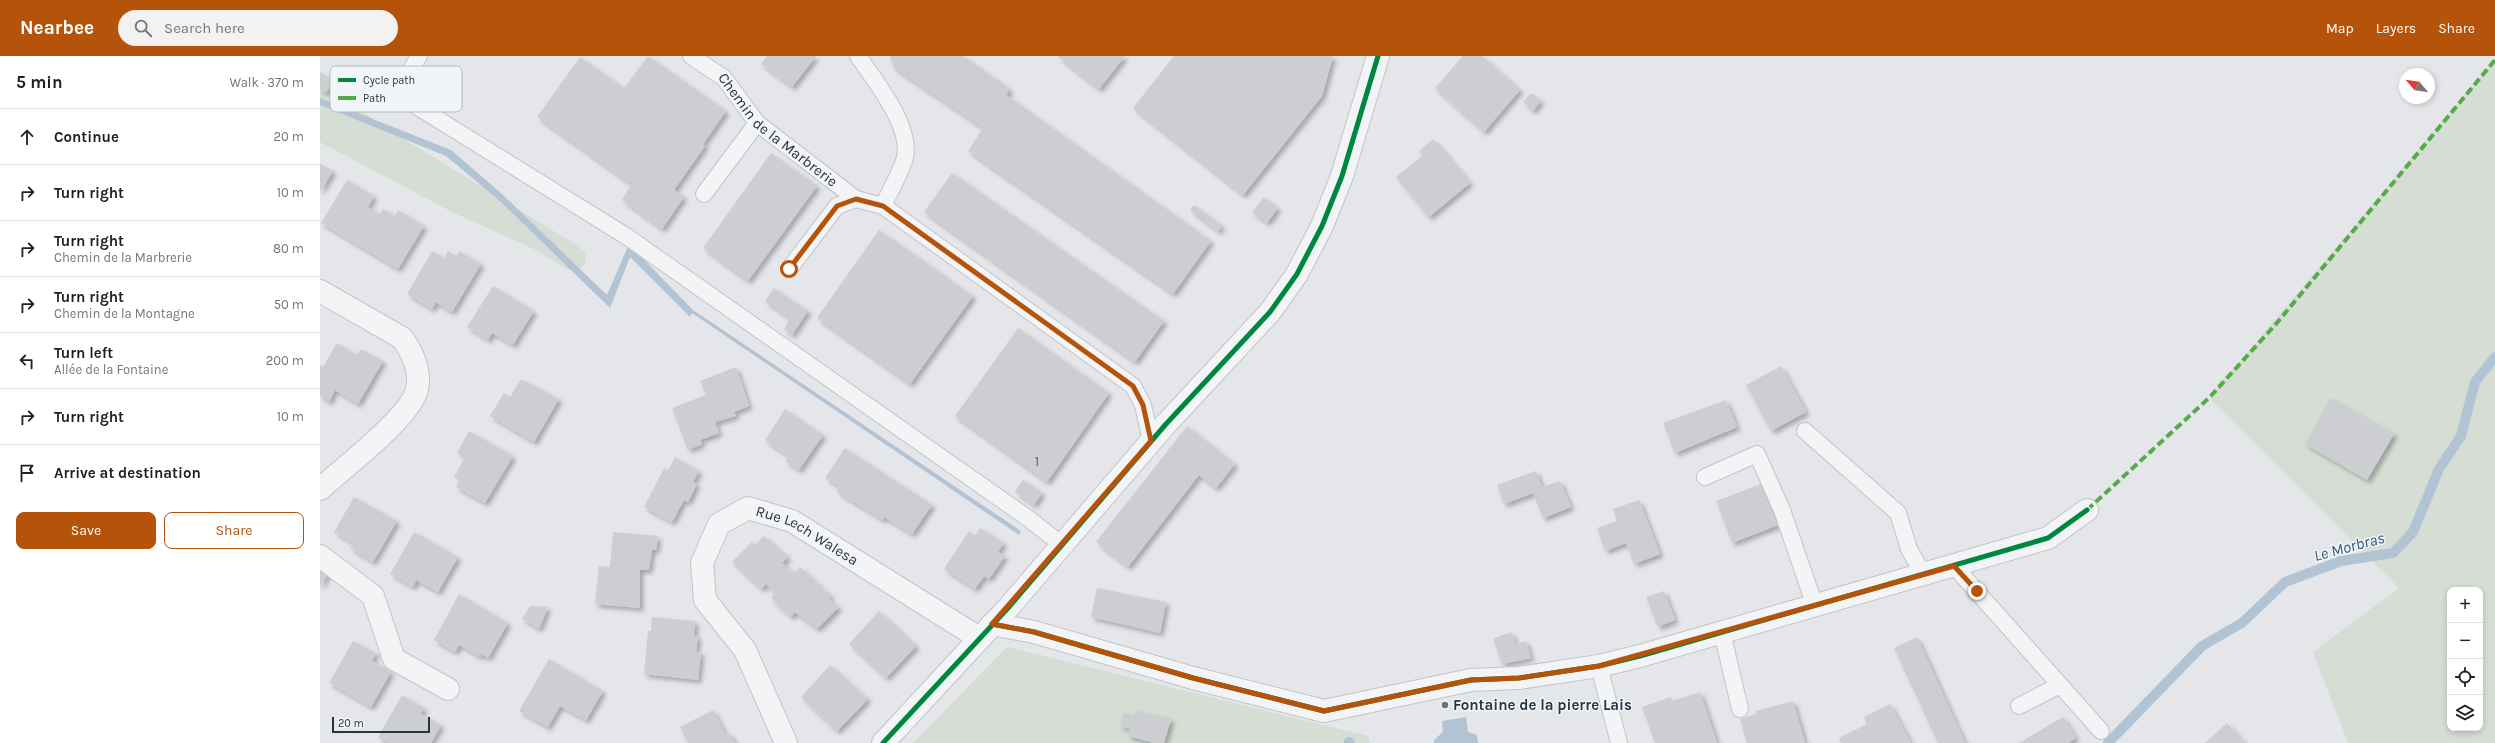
<!DOCTYPE html>
<meta charset="utf-8">
<style>
body{margin:0;font-family:Karla,sans-serif;background:#f2f2f2;color:#202124}
.controls{position:absolute;right:12px;bottom:12px;display:grid;overflow:hidden;border-radius:8px;box-shadow:0 2px 6px #0003}
.controls button{width:36px;height:36px;display:grid;place-items:center;padding:0;border:0;border-bottom:1px solid #e0e0e0;background:#fff;color:#202124;font:20px sans-serif}
.compass{position:absolute;left:2079px;top:12px;width:36px;height:36px;border-radius:50%;background:#fff;box-shadow:0 2px 6px #0003;rotate:299deg}
.scale{position:absolute;left:12px;bottom:10px;width:98px;box-sizing:border-box;padding-left:4px;border:2px solid #293443;border-top:0;font-size:11px;line-height:14px;white-space:nowrap;color:#293443;-webkit-text-stroke:3px #f1f5f8;paint-order:stroke}
.stop{position:absolute;width:12px;height:12px;margin:-9px;border:3px solid #b45309;border-radius:50%;background:#fff}
.stop.end{background:#b45309;border-color:#fff;box-shadow:0 1px 4px #0008}
.list{margin:0;padding:0;list-style:none}
h2{display:flex;justify-content:space-between;align-items:center;height:52px;margin:0;padding:0 16px;font-size:17px}
h2 small{font-size:13px;font-weight:400;color:#757577}
.list li{display:grid;grid-template-columns:26px 1fr auto;gap:12px;align-items:center;box-sizing:border-box;height:56px;padding:0 16px;border-top:1px solid #e0e0e0}
.list b{display:block;font-size:15px;white-space:nowrap}
.list p{margin:0;font-size:13px;white-space:nowrap;color:#757577}
.list em{font-size:13px;font-style:normal;color:#757577}
.actions{display:flex;gap:8px;padding:12px 16px}
.actions a{flex:1;padding:9px 0;border:1px solid #b45309;border-radius:8px;text-align:center;font-size:14px;color:#b45309}
.actions .main{background:#b45309;color:#fff}
.icon{flex:none;width:22px;height:22px;fill:none;stroke:currentColor;stroke-width:2;stroke-linecap:round;stroke-linejoin:round}
.map{position:relative;flex:none;width:2175px;height:687px;overflow:hidden}
header{display:flex;align-items:center;gap:24px;box-sizing:border-box;height:56px;padding:0 20px;background:#b45309;color:#fff}
header strong{font-size:19px}
nav{display:flex;gap:22px;margin-inline-start:auto;font-size:14px}
.search{width:280px;height:36px;background:#f2f2f2;display:flex;align-items:center;gap:10px;box-sizing:border-box;padding:0 14px;border-radius:22px;color:#757577;font-size:15px}
main{display:flex}
aside{flex:1;background:#fff}
.map>svg:first-child{display:block}
</style>
<header>
<strong>Nearbee</strong>
<div class="search"><svg class="icon" aria-label="search" viewBox="0 0 24 24"><circle cx="10" cy="10" r="6"/><path d="M15 15l6 6"/></svg>Search here</div>
<nav><a>Map</a><a>Layers</a><a>Share</a></nav>
</header>
<main>
<aside>
<h2>5 min<small>Walk · 370 m</small></h2>
<ul class="list">
<li><svg class="icon" aria-label="ahead" viewBox="0 0 24 24"><path d="M12 20V5M6 11l6-6 6 6"/></svg><div><b>Continue</b></div><em>20 m</em></li>
<li><svg class="icon" aria-label="right" viewBox="0 0 24 24"><path d="M7 20v-9h11M14 6l5 5-5 5"/></svg><div><b>Turn right</b></div><em>10 m</em></li>
<li><svg class="icon" aria-label="right" viewBox="0 0 24 24"><path d="M7 20v-9h11M14 6l5 5-5 5"/></svg><div><b>Turn right</b><p>Chemin de la Marbrerie</p></div><em>80 m</em></li>
<li><svg class="icon" aria-label="right" viewBox="0 0 24 24"><path d="M7 20v-9h11M14 6l5 5-5 5"/></svg><div><b>Turn right</b><p>Chemin de la Montagne</p></div><em>50 m</em></li>
<li><svg class="icon" aria-label="left" viewBox="0 0 24 24"><path d="M17 20v-9H6M10 6l-5 5 5 5"/></svg><div><b>Turn left</b><p>Allée de la Fontaine</p></div><em>200 m</em></li>
<li><svg class="icon" aria-label="right" viewBox="0 0 24 24"><path d="M7 20v-9h11M14 6l5 5-5 5"/></svg><div><b>Turn right</b></div><em>10 m</em></li>
<li><svg class="icon" aria-label="arrive" viewBox="0 0 24 24"><path d="M6 21V4h12l-3 4 3 4H6"/></svg><div><b>Arrive at destination</b></div></li>
</ul>
<div class="actions"><a class="main">Save</a><a>Share</a></div>
</aside>
<div class="map">
<svg width="2175" height="687" viewBox="0 0 2175 687">
<defs>
<filter id="shadow"><feDropShadow dx="3.5" dy="3.5" stdDeviation="2" flood-color="#0004"/></filter>
</defs>
<rect width="100%" height="100%" fill="#e4e6e9"/>
<g fill="#d5ddd4" fill-rule="evenodd">
<path d="M 2175,3 L 2175,687 L 2028,687 L 1993,596 L 2079,532 L 1889,342 ZM 2130,534 L 2160,534 L 2160,672 L 2130,672 Z"/>
<path d="M 0,27 L 79,80 L 250,185 L 265,196 L 266,205 L 261,213 L 255,215 L 246,213 L 214,193 L 132,156 L 0,86 Z"/>
<path d="M 687,591 L 1048,680 L 1050,687 L 593,687 Z"/>
</g>
<g fill="#b2c4d4">
<path d="M 0,42 L 131,94 L 182,138 L 287,239 L 309,188 L 373,254 L 701,475 L 699,479 L 372,257 L 370,261 L 310,201 L 290,252 L 181,146 L 126,100 L 0,49 Z"/>
<path d="M 1146,661 L 1148,676 L 1157,679 L 1158,687 L 1114,687 L 1114,684 L 1123,676 L 1122,665 Z"/>
</g>
<g fill="none" stroke-linecap="round" stroke-linejoin="round">
<g stroke="#b2c4d4" stroke-width="10">
<path d="M 1029,686 L 1030,687"/>
<path d="M 1788,687 L 1882,590 L 1922,567 L 1965,526 L 2021,505 L 2073,497 L 2093,476 L 2119,413 L 2141,380 L 2155,326 L 2175,301"/>
</g>
</g>
<g fill="#ccced1" filter="url(#shadow)">
<path d="M 328,0 L 406,55 L 383,88 L 385,90 L 354,134 L 364,141 L 342,173 L 302,144 L 311,128 L 217,61 L 260,1 L 304,32 Z"/>
<path d="M 447,0 L 496,0 L 472,31 L 441,8 Z"/>
<path d="M 570,0 L 643,0 L 690,33 L 686,39 L 891,185 L 853,238 L 648,95 L 663,72 L 574,12 Z"/>
<path d="M 737,0 L 805,0 L 779,33 Z"/>
<path d="M 854,0 L 1013,0 L 1002,40 L 923,139 L 813,52 Z"/>
<path d="M 1143,0 L 1162,0 L 1200,34 L 1164,76 L 1115,32 Z"/>
<path d="M 0,16 L 14,24 L 6,37 L 0,33 Z"/>
<path d="M 1211,37 L 1221,45 L 1213,55 L 1203,46 Z"/>
<path d="M 1113,83 L 1150,127 L 1109,161 L 1076,121 L 1102,100 L 1099,95 Z"/>
<path d="M 451,97 L 497,130 L 428,225 L 383,192 Z"/>
<path d="M 0,108 L 13,115 L 0,136 Z"/>
<path d="M 632,117 L 844,265 L 815,306 L 604,156 Z"/>
<path d="M 27,124 L 54,140 L 48,151 L 59,158 L 63,153 L 75,160 L 78,154 L 104,170 L 78,213 L 1,167 Z"/>
<path d="M 944,141 L 958,152 L 947,167 L 932,156 Z"/>
<path d="M 874,149 L 902,170 L 898,175 L 870,154 Z"/>
<path d="M 559,174 L 653,240 L 590,328 L 497,262 Z"/>
<path d="M 112,195 L 124,202 L 128,195 L 136,200 L 140,195 L 161,208 L 132,256 L 116,246 L 112,253 L 87,238 Z"/>
<path d="M 173,230 L 214,255 L 193,289 L 172,277 L 168,284 L 147,271 Z"/>
<path d="M 454,232 L 488,255 L 472,279 L 464,273 L 470,263 L 445,245 Z"/>
<path d="M 698,272 L 789,337 L 727,426 L 635,360 Z"/>
<path d="M 17,287 L 37,299 L 41,293 L 63,305 L 38,348 L 15,334 L 9,346 L 0,340 L 0,309 L 3,311 Z"/>
<path d="M 1461,310 L 1486,356 L 1451,375 L 1426,329 Z"/>
<path d="M 416,311 L 429,350 L 414,356 L 416,360 L 395,366 L 399,377 L 380,384 L 382,388 L 368,394 L 352,352 L 386,339 L 380,325 Z"/>
<path d="M 201,323 L 239,343 L 214,386 L 170,360 L 184,337 L 190,341 Z"/>
<path d="M 2010,342 L 2074,378 L 2047,424 L 1985,388 Z"/>
<path d="M 1406,344 L 1417,371 L 1355,397 L 1343,367 Z"/>
<path d="M 465,353 L 503,379 L 479,414 L 465,405 L 468,400 L 445,384 Z"/>
<path d="M 867,370 L 915,408 L 896,432 L 879,419 L 808,511 L 776,486 Z"/>
<path d="M 149,375 L 193,400 L 165,447 L 136,431 L 140,424 L 134,421 L 145,401 L 137,397 Z"/>
<path d="M 525,392 L 612,449 L 592,478 L 564,461 L 563,464 L 517,436 L 519,431 L 505,422 Z"/>
<path d="M 355,401 L 379,415 L 373,426 L 377,428 L 368,446 L 364,444 L 352,466 L 324,451 L 344,412 L 348,414 Z"/>
<path d="M 1216,415 L 1222,431 L 1240,425 L 1251,451 L 1223,462 L 1213,437 L 1184,448 L 1177,429 Z"/>
<path d="M 703,424 L 722,437 L 714,449 L 695,436 Z"/>
<path d="M 1441,428 L 1458,469 L 1412,487 L 1396,445 Z"/>
<path d="M 34,441 L 77,465 L 53,506 L 30,492 L 33,487 L 14,476 Z"/>
<path d="M 1319,444 L 1340,498 L 1314,508 L 1306,487 L 1285,495 L 1277,472 L 1297,465 L 1293,453 Z"/>
<path d="M 660,472 L 684,487 L 678,496 L 685,500 L 669,523 L 664,520 L 655,533 L 624,513 L 649,475 L 655,480 Z"/>
<path d="M 94,476 L 138,501 L 118,536 L 96,524 L 93,531 L 70,518 Z"/>
<path d="M 293,476 L 338,480 L 336,494 L 332,494 L 329,514 L 320,514 L 320,552 L 275,548 L 279,510 L 290,511 Z"/>
<path d="M 444,480 L 468,501 L 462,507 L 474,517 L 480,511 L 511,540 L 509,543 L 519,551 L 497,573 L 475,556 L 471,561 L 451,542 L 456,537 L 446,528 L 441,533 L 412,506 L 432,486 L 435,489 Z"/>
<path d="M 0,513 L 8,517 L 0,531 Z"/>
<path d="M 777,532 L 846,546 L 840,577 L 771,561 Z"/>
<path d="M 1344,535 L 1355,564 L 1338,571 L 1326,541 Z"/>
<path d="M 139,538 L 188,567 L 168,602 L 161,598 L 160,601 L 139,589 L 135,596 L 114,584 Z"/>
<path d="M 210,550 L 228,551 L 219,573 L 202,563 Z"/>
<path d="M 559,555 L 596,590 L 566,622 L 529,588 Z"/>
<path d="M 332,561 L 375,565 L 374,580 L 378,580 L 376,596 L 381,596 L 378,624 L 324,618 L 328,575 L 331,575 Z"/>
<path d="M 1191,576 L 1196,588 L 1206,585 L 1211,602 L 1182,608 L 1173,583 Z"/>
<path d="M 1597,581 L 1645,687 L 1618,687 L 1574,592 Z"/>
<path d="M 33,585 L 56,597 L 52,605 L 71,616 L 51,651 L 9,627 Z"/>
<path d="M 229,603 L 283,635 L 266,664 L 240,650 L 228,671 L 199,655 Z"/>
<path d="M 510,609 L 548,643 L 517,675 L 481,641 Z"/>
<path d="M 1380,636 L 1397,687 L 1335,687 L 1322,651 L 1351,641 L 1352,645 Z"/>
<path d="M 82,639 L 104,652 L 101,658 L 121,669 L 111,687 L 69,687 L 58,681 Z"/>
<path d="M 1473,645 L 1485,687 L 1427,687 L 1420,663 L 1436,658 L 1436,655 Z"/>
<path d="M 1570,648 L 1591,687 L 1521,687 L 1519,682 L 1547,668 L 1544,661 Z"/>
<path d="M 393,654 L 406,679 L 410,677 L 415,687 L 368,687 L 360,671 Z"/>
<path d="M 815,654 L 851,663 L 844,687 L 834,687 L 808,680 L 810,673 L 800,670 L 803,657 L 814,659 Z"/>
<path d="M 1743,661 L 1756,682 L 1748,687 L 1699,687 Z"/>
<path d="M 1907,667 L 1925,687 L 1885,687 Z"/>
</g>
<g fill="none" stroke-linecap="round" stroke-linejoin="round">
<defs>
<g id="service">
<path d="M 99,0 L 77,38 L 306,180 L 709,463 L 742,489"/>
<path id="s1" d="M 371,0 L 404,22 L 437,67 L 536,143 L 563,150 L 813,330 L 823,349 L 831,385"/>
<path d="M 538,0 C 555,25 595,74 584,105 C 579,120 570,135 563,150"/>
<path d="M 384,138 L 437,67"/>
<path d="M 469,213 L 517,150 L 536,143"/>
<path d="M 1485,375 L 1578,457 L 1589,493 L 1603,518"/>
<path d="M 1385,421 L 1437,398 L 1462,454 L 1495,550"/>
<path d="M 1634,510 L 1781,675"/>
<path d="M 1402,576 L 1420,653"/>
<path d="M 1279,610 L 1299,687"/>
<path d="M 1699,650 L 1740,629"/>
</g>
<g id="minor">
<path d="M 0,235 L 82,282 C 92,296 101,315 97,333 C 92,360 22,413 0,433"/>
<path d="M 0,500 L 53,540 L 74,603 L 128,633"/>
<path d="M 672,568 L 714,576 L 873,622 L 1004,655 L 1151,624 L 1199,622 L 1279,610 L 1320,600 L 1728,482 L 1767,454"/>
<path id="s2" d="M 466,687 L 425,594 L 385,544 L 382,507 L 399,468 L 428,452 L 472,465 L 659,582"/>
<path d="M 563,687 L 688,552 L 846,368 L 950,256 L 977,218 L 1002,170 L 1022,120 L 1058,0"/>
</g>
</defs>
<use href="#service" stroke="#c2c4c7" stroke-width="18"/>
<use href="#minor" stroke="#c2c4c7" stroke-width="24"/>
<use href="#service" stroke="#f3f4f6" stroke-width="16"/>
<use href="#minor" stroke="#f3f4f6" stroke-width="22"/>
<path stroke="#53ac47" stroke-width="4" stroke-dasharray="8 4" stroke-linecap="butt" d="M 1767,454 L 1889,342 L 1956,268 L 2175,4"/>
<defs>
<g id="cycleway">
<path d="M 672,568 L 714,576 L 873,622 L 1004,655 L 1151,624 L 1199,622 L 1279,610 L 1320,600 L 1728,482 L 1767,454"/>
<path d="M 563,687 L 688,552 L 846,368 L 950,256 L 977,218 L 1002,170 L 1022,120 L 1058,0"/>
</g>
</defs>
<use href="#cycleway" stroke="#f1f5f8" stroke-width="8"/>
<use href="#cycleway" stroke="#00873e" stroke-width="5"/>
</g>
<g fill="none" stroke-linecap="round" stroke-linejoin="round">
<path stroke="#b45309" stroke-width="5" d="M 469,213 L 517,150 L 536,143 L 563,150 L 813,330 L 823,349 L 831,385 L 672,568 L 714,576 L 873,622 L 1004,655 L 1151,624 L 1199,622 L 1279,610 L 1634,510 L 1657,535"/>
</g>
<circle fill="#6a727d" stroke="#f1f5f8" stroke-width="1.5" cx="1125" cy="649" r="4"/>
<g text-anchor="middle" stroke-width="3" stroke-linejoin="round" paint-order="stroke">
<g font-size="13" fill="#525b67">
<text x="717" y="410">1</text>
</g>
<g font-size="15" fill="#293443" stroke="#f1f5f8">
<text dy="5" stroke="none"><textPath href="#s1" startOffset="115">Chemin de la Marbrerie</textPath></text>
<text dy="5" stroke="none"><textPath href="#s2" startOffset="344">Rue Lech Walesa</textPath></text>
</g>
<g font-size="15" font-weight="bold" fill="#293443" stroke="#f1f5f8" text-anchor="start">
<text x="1133" y="654">Fontaine de la pierre Lais</text>
</g>
<g font-size="16" font-style="italic" fill="#325678" stroke="#f1f5f8">
<text transform="translate(2029 490) rotate(-15)" y="6">Le Morbras</text>
</g>
</g>
<rect x="10" y="10" width="132" height="46" rx="6" fill="#f1f5f8" stroke="#b5bbc2" stroke-width="1"/>
<rect x="18" y="22" width="18" height="4" fill="#00873e"/>
<rect x="18" y="40" width="18" height="4" fill="#53ac47"/>
<g font-size="11" fill="#293443">
<text x="43" y="28">Cycle path</text>
<text x="43" y="46">Path</text>
</g>
</svg>
<div class="controls">
<button>+</button>
<button>−</button>
<button><svg class="icon" aria-label="locate" viewBox="0 0 24 24"><circle cx="12" cy="12" r="6"/><path d="M12 2v4M12 18v4M2 12h4M18 12h4"/></svg></button>
<button><svg class="icon" aria-label="layers" viewBox="0 0 24 24"><path d="M12 4l9 5-9 5-9-5zM3 14l9 5 9-5"/></svg></button>
</div>
<svg class="compass" viewBox="-18 -18 36 36"><path d="M0-13l5 13h-10z" fill="#e53935"/><path d="M0 13l5-13h-10z" fill="#757577"/></svg>
<div class="scale">20 m</div>
<div class="stop" style="left:469px;top:213px"></div>
<div class="stop end" style="left:1657px;top:535px"></div>
</div>
</main>
